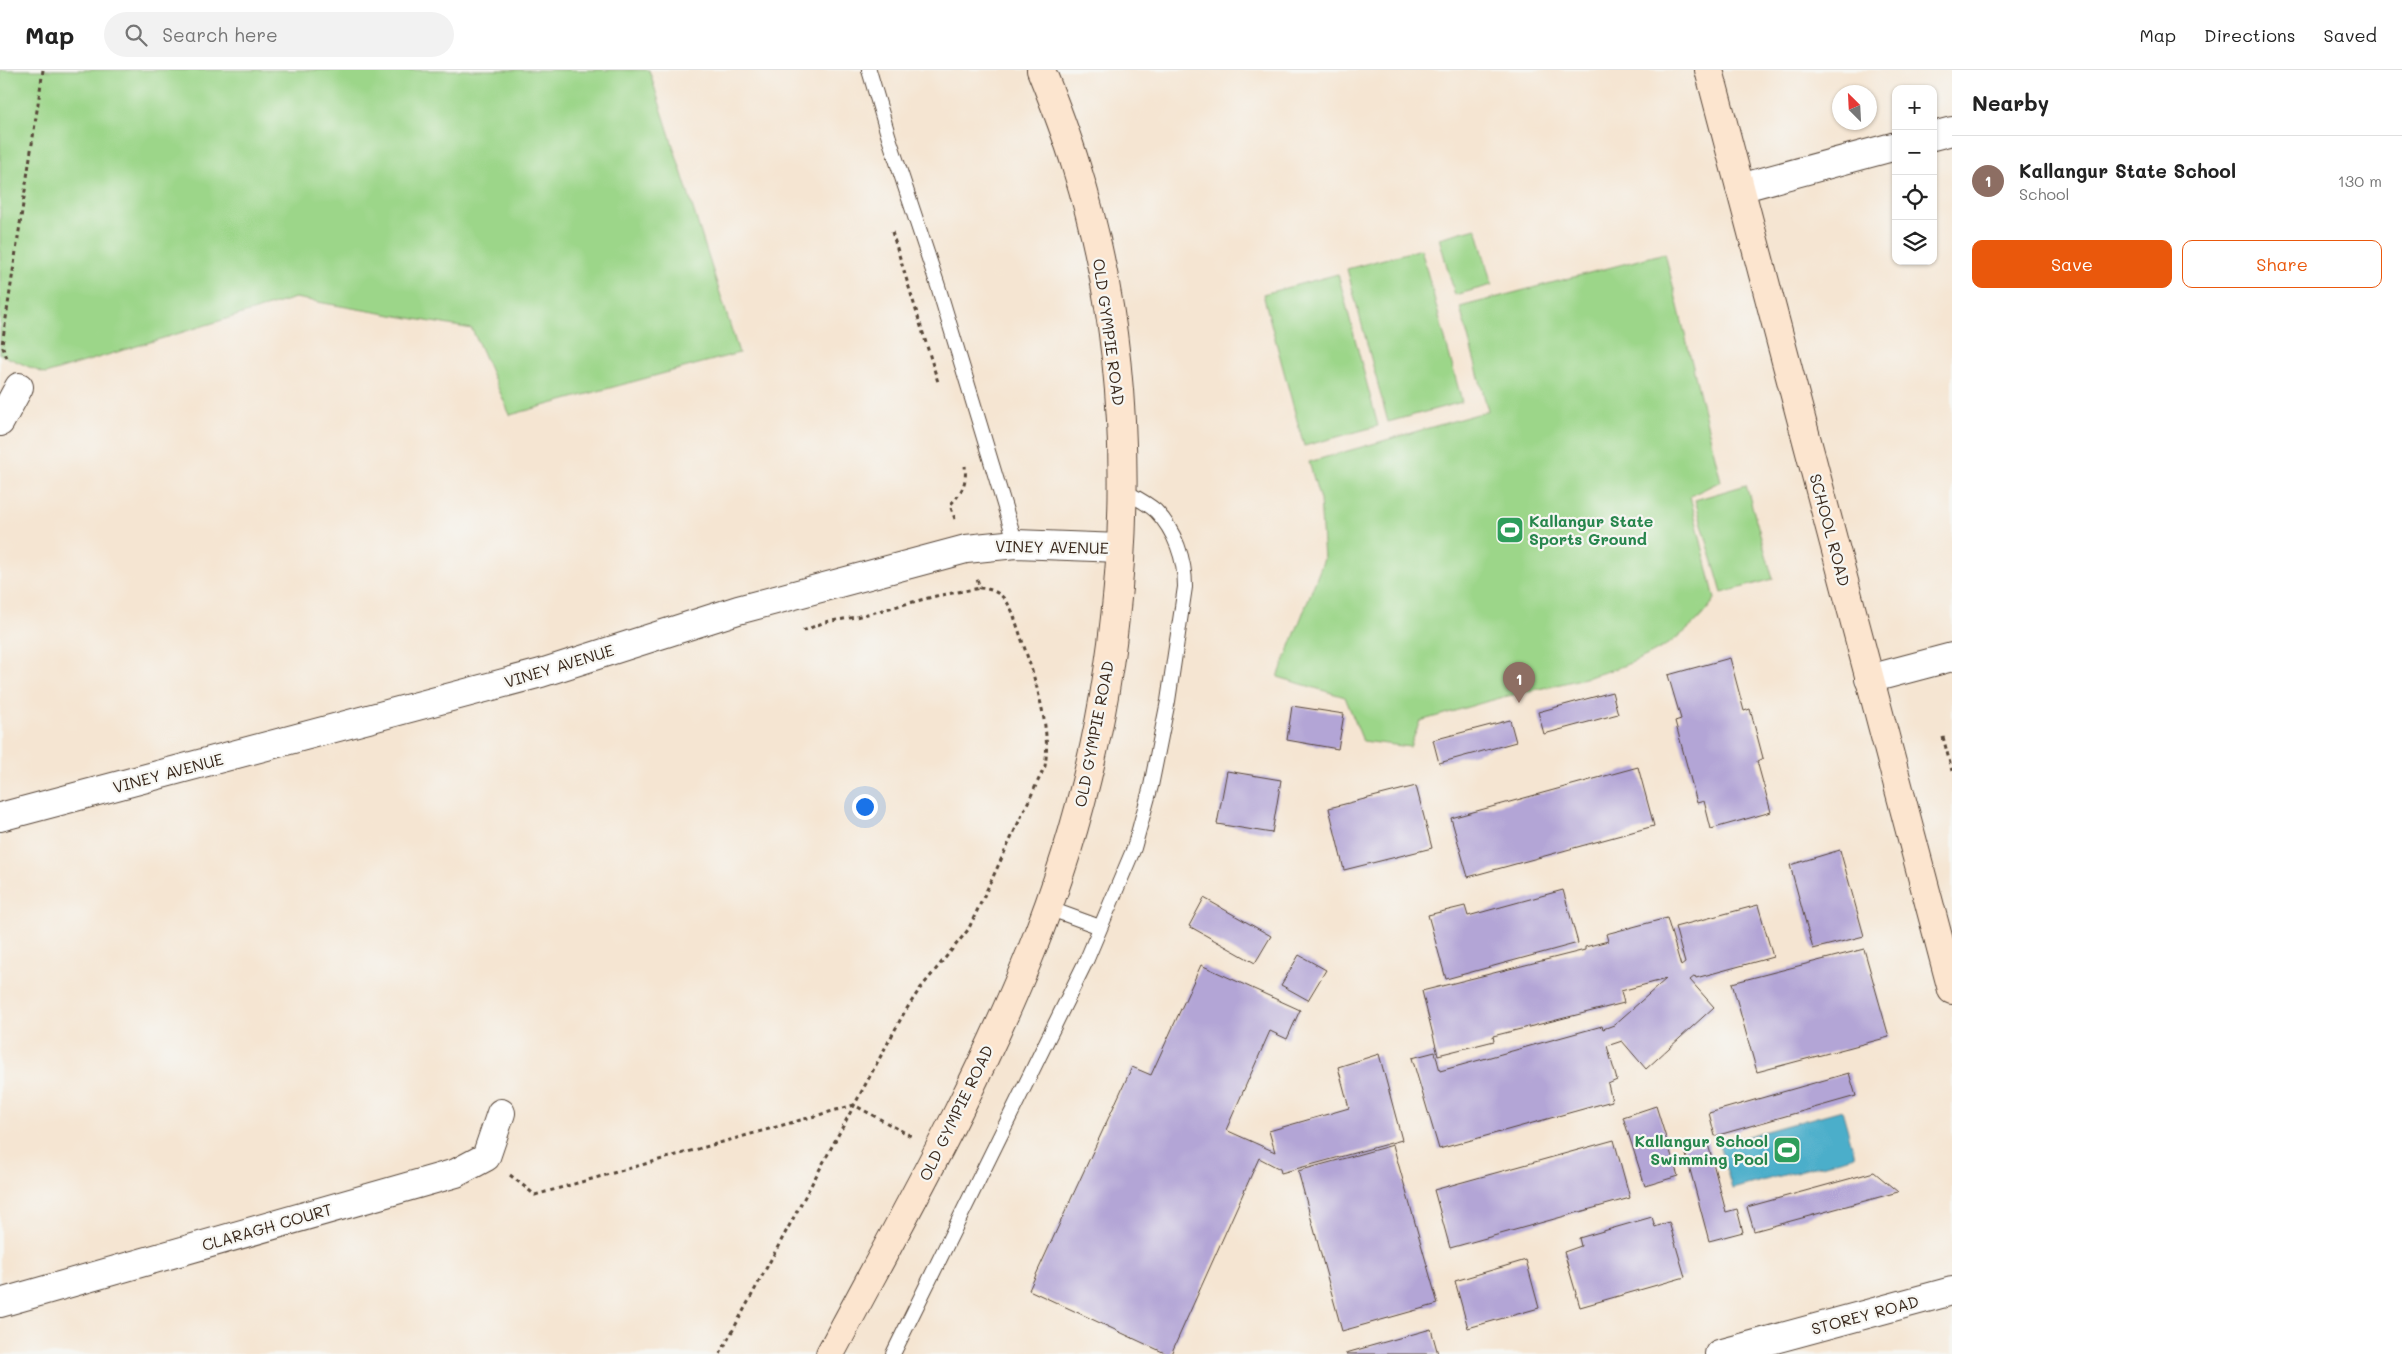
<!DOCTYPE html>
<meta charset="utf-8">
<style>
body{margin:0;font-family:Mali,sans-serif;background:#f2f2f2;color:#222}
.controls{position:absolute;right:15px;top:15px;display:grid;overflow:hidden;border-radius:10px;box-shadow:0 1px 4px #0004}
.controls button{width:45px;height:45px;display:grid;place-items:center;padding:0;border:0;border-bottom:1px solid #e0e0e0;background:#fff;color:#222;font:25px sans-serif}
.compass{position:absolute;left:1832px;top:15px;width:45px;height:45px;border-radius:50%;background:#fff;box-shadow:0 1px 4px #0004;rotate:336deg}
.you{position:absolute;left:864px;top:736px;width:18px;height:18px;margin:-12px;border:4px solid #fff;border-radius:50%;background:#1a73e8;box-shadow:0 0 0 8px #1a73e833}
.badge{display:grid;place-items:center;width:32px;height:32px;border-radius:50%;background:#ea580c;color:#fff;font-size:16px;font-weight:700}
.pin{position:absolute;translate:-50% -41px;filter:drop-shadow(0 1px 2px #0008)}
.pin::after{content:'';position:absolute;top:26px;width:18px;height:15px;background:inherit;clip-path:polygon(0 0,100% 0,50% 100%)}
.list{margin:0;padding:0;list-style:none}
h2{display:flex;justify-content:space-between;align-items:center;height:65px;margin:0;padding:0 20px;font-size:21px}
h2 small{font-size:16px;font-weight:400;color:#767676}
.list li{display:grid;grid-template-columns:32px 1fr auto;gap:15px;align-items:center;box-sizing:border-box;height:90px;padding:0 20px;border-top:1px solid #e0e0e0}
.list b{display:block;font-size:19px;white-space:nowrap}
.list p{margin:0;font-size:16px;white-space:nowrap;color:#767676}
.list em{font-size:16px;font-style:normal;color:#767676}
.actions{display:flex;gap:10px;padding:15px 20px}
.actions a{flex:1;padding:11px 0;border:1px solid #ea580c;border-radius:10px;text-align:center;font-size:18px;color:#ea580c}
.actions .main{background:#ea580c;color:#fff}
.icon{flex:none;width:28px;height:28px;fill:none;stroke:currentColor;stroke-width:2;stroke-linecap:round;stroke-linejoin:round}
.map{position:relative;flex:none;width:1952px;height:1284px;overflow:hidden}
header{display:flex;align-items:center;gap:30px;box-sizing:border-box;height:70px;padding:0 25px;background:#fff;border-bottom:1px solid #e0e0e0}
header strong{font-size:24px}
nav{display:flex;gap:28px;margin-inline-start:auto;font-size:18px}
.search{width:350px;height:45px;background:#f2f2f2;display:flex;align-items:center;gap:12px;box-sizing:border-box;padding:0 18px;border-radius:28px;color:#767676;font-size:19px}
main{display:flex}
aside{flex:1;background:#fff}
.map>svg:first-child{display:block}
</style>
<header>
<strong>Map</strong>
<div class="search"><svg class="icon" aria-label="search" viewBox="0 0 24 24"><circle cx="10" cy="10" r="6"/><path d="M15 15l6 6"/></svg>Search here</div>
<nav><a>Map</a><a>Directions</a><a>Saved</a></nav>
</header>
<main>
<div class="map">
<svg width="1952" height="1284" viewBox="0 0 1952 1284">
<rect width="100%" height="100%" fill="#f6f6f2"/>
<filter id="ink" filterUnits="userSpaceOnUse"><feTurbulence type="fractalNoise" baseFrequency=".02" numOctaves="2"/><feDisplacementMap in="SourceGraphic" scale="10" xChannelSelector="R" yChannelSelector="G"/><feConvolveMatrix kernelMatrix="1 2 1 2 8 2 1 2 1" color-interpolation-filters="sRGB"/></filter>
<filter id="wash" filterUnits="userSpaceOnUse"><feTurbulence type="fractalNoise" baseFrequency=".0096" numOctaves="4" result="noise"/><feDisplacementMap in="SourceGraphic" scale="20" xChannelSelector="R" yChannelSelector="G"/><feGaussianBlur stdDeviation="1.12" result="paint"/><feColorMatrix in="noise" values="0 0 0 0 0 0 0 0 0 0 0 0 0 0 0 0 0 1.4 0 .05"/><feComposite in="paint" operator="in"/></filter>
<g filter="url(#wash)">
<rect width="100%" height="100%" fill="#f5e5d2"/>
<g fill="#9cd689" stroke="#6c8054">
<path d="M 0,0 L 649,0 L 739,283 L 510,345 L 472,259 L 295,228 L 45,304 L 0,284 Z"/>
<path d="M 1476,158 L 1492,215 L 1455,225 L 1439,168 Z"/>
<path d="M 1421,179 L 1462,332 L 1388,352 L 1347,199 Z"/>
<path d="M 1665,183 L 1721,411 L 1690,426 L 1715,529 C 1667,599 1576,609 1500,628 C 1473,635 1446,644 1420,651 L 1410,677 L 1363,671 L 1345,627 L 1278,607 L 1324,489 L 1320,430 L 1309,392 L 1488,341 L 1460,237 Z"/>
<path d="M 1338,204 L 1378,356 L 1304,376 L 1263,224 Z"/>
<path d="M 1746,415 L 1773,509 L 1722,523 L 1695,430 Z"/>
</g>
<path fill="#4baeca" stroke="#436c74" d="M 1842,1040 L 1855,1086 L 1732,1119 L 1719,1074 Z"/>
<g id="blocks">
<g fill="#b3a5d6">
<path d="M 1730,588 L 1744,641 L 1750,639 L 1763,688 L 1757,691 L 1771,742 L 1711,759 L 1704,731 L 1697,733 L 1675,651 L 1681,649 L 1668,605 Z"/>
<path d="M 1612,622 L 1618,644 L 1544,664 L 1538,642 Z"/>
<path d="M 1292,636 L 1344,644 L 1338,679 L 1287,670 Z"/>
<path d="M 1510,650 L 1516,672 L 1439,693 L 1433,670 Z"/>
<path d="M 1638,697 L 1654,756 L 1468,807 L 1451,748 Z"/>
<path d="M 1227,701 L 1281,710 L 1272,763 L 1217,754 Z"/>
<path d="M 1416,716 L 1432,778 L 1344,800 L 1329,738 Z"/>
<path d="M 1840,780 L 1864,866 L 1813,879 L 1790,795 Z"/>
<path d="M 1563,820 L 1578,873 L 1446,909 L 1428,845 L 1465,836 L 1468,846 Z"/>
<path d="M 1204,828 L 1271,866 L 1255,893 L 1189,856 Z"/>
<path d="M 1758,835 L 1773,887 L 1696,908 L 1695,906 L 1690,910 L 1714,937 L 1646,999 L 1622,971 L 1607,976 L 1617,1010 L 1608,1014 L 1612,1031 L 1439,1079 L 1412,988 L 1435,982 L 1440,1001 L 1602,956 L 1603,959 L 1614,955 L 1666,909 L 1621,921 L 1624,933 L 1493,966 L 1494,971 L 1438,985 L 1422,921 L 1585,880 L 1585,877 L 1608,871 L 1606,864 L 1667,848 L 1681,896 L 1685,893 L 1675,857 Z"/>
<path d="M 1864,879 L 1889,967 L 1757,1002 L 1732,913 Z"/>
<path d="M 1299,885 L 1326,900 L 1308,930 L 1281,915 Z"/>
<path d="M 1201,895 L 1300,940 L 1287,969 L 1270,961 L 1226,1060 L 1275,1082 L 1269,1061 L 1349,1038 L 1338,997 L 1379,984 L 1402,1070 L 1281,1103 L 1280,1099 L 1259,1088 L 1171,1284 L 1167,1284 L 1029,1220 L 1132,997 L 1151,1005 Z"/>
<path d="M 1849,1003 L 1856,1026 L 1715,1066 L 1709,1043 Z"/>
<path d="M 1656,1036 L 1678,1106 L 1645,1116 L 1623,1047 Z"/>
<path d="M 1614,1070 L 1630,1128 L 1450,1178 L 1434,1120 Z"/>
<path d="M 1707,1070 L 1726,1142 L 1737,1139 L 1743,1162 L 1709,1171 L 1684,1077 Z"/>
<path d="M 1393,1075 L 1438,1234 L 1342,1261 L 1298,1101 Z"/>
<path d="M 1874,1102 L 1898,1122 L 1754,1161 L 1747,1137 Z"/>
<path d="M 1652,1147 L 1655,1157 L 1669,1152 L 1685,1207 L 1580,1237 L 1564,1182 L 1581,1176 L 1579,1168 Z"/>
<path d="M 1526,1190 L 1539,1238 L 1468,1258 L 1455,1211 Z"/>
<path d="M 1431,1259 L 1438,1284 L 1346,1284 L 1346,1283 Z"/>
</g>
</g>
</g>
<g filter="url(#ink)">
<use href="#blocks" fill-opacity="0" stroke="#574639" stroke-width="1"/>
<g fill="none" stroke-linecap="round" stroke-linejoin="round">
<defs>
<g id="lane">
<path d="M 869,0 L 889,68 L 938,216 L 1016,474"/>
<path d="M 1048,838 L 1100,857"/>
<path d="M 893,1284 L 1087,889 L 1134,778 L 1151,716 L 1168,631 L 1185,517 C 1185,489 1175,461 1156,441 C 1146,432 1133,426 1122,420"/>
</g>
<g id="street">
<path d="M 1933,66 L 1952,61"/>
<path d="M 1740,118 L 1896,76"/>
<path d="M 0,352 L 19,317"/>
<path d="M 1869,609 L 1952,587"/>
<path d="M 0,747 L 541,603 L 738,540 L 966,479 L 1016,474 L 1120,478"/>
<path d="M 0,1233 L 456,1103 L 486,1087 L 501,1043"/>
<path d="M 1719,1284 L 1952,1221"/>
</g>
<g id="secondary">
<path d="M 1709,0 L 1952,920"/>
<path d="M 830,1284 C 900,1152 975,1021 1031,882 C 1129,639 1155,348 1076,96 C 1066,63 1054,32 1041,0"/>
</g>
</defs>
<use href="#lane" stroke="#574639" stroke-width="16"/>
<use href="#street" stroke="#574639" stroke-width="30"/>
<use href="#secondary" stroke="#574639" stroke-width="30"/>
<g stroke="#574639" stroke-width="3" stroke-dasharray="4 4" stroke-linecap="butt">
<path d="M 892,162 L 938,312"/>
<path d="M 7,288 L 2,275 L 43,0"/>
<path d="M 955,449 L 950,435 C 962,422 967,414 965,396"/>
<path d="M 803,561 L 825,552 L 856,547 L 936,526 L 980,518"/>
<path d="M 1943,667 L 1952,701"/>
<path d="M 510,1105 L 535,1125 L 854,1035 L 911,1066"/>
<path d="M 720,1284 L 904,943 L 919,920 L 968,860 L 1045,696 C 1053,650 1027,588 1013,543 C 1006,528 998,519 980,518 L 977,509"/>
</g>
<use href="#lane" stroke="#fff" stroke-width="14"/>
<use href="#street" stroke="#fff" stroke-width="28"/>
<use href="#secondary" stroke="#fce5cf" stroke-width="28"/>
</g>
</g>
<defs>
<symbol id="stadium-square" viewBox="-11 -11 22 22"><rect x="-9" y="-9" width="18" height="18" rx="4" fill="#2e9e5b" stroke="#f6f6f2"/><path d="M0-5a6.5 5 0 1 0 0 10a6.5 5 0 1 0 0-10ZM-3.5-1.8h7v3.6h-7Z" fill="#fff"/></symbol>
</defs>
<g fill-rule="evenodd">
<use href="#stadium-square" x="1494" y="444" width="32" height="32"/>
<use href="#stadium-square" x="1771" y="1064" width="32" height="32"/>
</g>
<g text-anchor="middle" stroke-width="4.5" stroke-linejoin="round" paint-order="stroke">
<g font-size="16" fill="#3b2a1e" stroke="#f6f6f2">
<text transform="translate(1109 262) rotate(82)" y="6">OLD GYMPIE ROAD</text>
<text transform="translate(1830 460) rotate(75)" y="6">SCHOOL ROAD</text>
<text transform="translate(1052 477) rotate(1)" y="6">VINEY AVENUE</text>
<text transform="translate(559 596) rotate(-17)" y="6">VINEY AVENUE</text>
<text transform="translate(1094 664) rotate(-79)" y="6">OLD GYMPIE ROAD</text>
<text transform="translate(168 703) rotate(-15)" y="6">VINEY AVENUE</text>
<text transform="translate(956 1043) rotate(-64)" y="6">OLD GYMPIE ROAD</text>
<text transform="translate(267 1157) rotate(-16)" y="6">CLARAGH COURT</text>
<text transform="translate(1865 1245) rotate(-15)" y="6">STOREY ROAD</text>
</g>
<g font-size="16" font-weight="bold" fill="#27864d" stroke="#f6f6f2" text-anchor="start">
<text x="1529" y="457">Kallangur State<tspan x="1529" dy="18">Sports Ground</tspan></text>
<text x="1768" y="1077" text-anchor="end">Kallangur School<tspan x="1768" dy="18">Swimming Pool</tspan></text>
</g>
</g>
</svg>
<div class="controls">
<button>+</button>
<button>−</button>
<button><svg class="icon" aria-label="locate" viewBox="0 0 24 24"><circle cx="12" cy="12" r="6"/><path d="M12 2v4M12 18v4M2 12h4M18 12h4"/></svg></button>
<button><svg class="icon" aria-label="layers" viewBox="0 0 24 24"><path d="M12 4l9 5-9 5-9-5zM3 14l9 5 9-5"/></svg></button>
</div>
<svg class="compass" viewBox="-18 -18 36 36"><path d="M0-13l5 13h-10z" fill="#e53935"/><path d="M0 13l5-13h-10z" fill="#767676"/></svg>
<div class="you"></div>
<div class="pin badge" style="left:1519px;top:633px;background:#8d6e63">1</div>
</div>
<aside>
<h2>Nearby<small></small></h2>
<ul class="list">
<li><span class="badge" style="background:#8d6e63">1</span><div><b>Kallangur State School</b><p>School</p></div><em>130 m</em></li>
</ul>
<div class="actions"><a class="main">Save</a><a>Share</a></div>
</aside>
</main>
